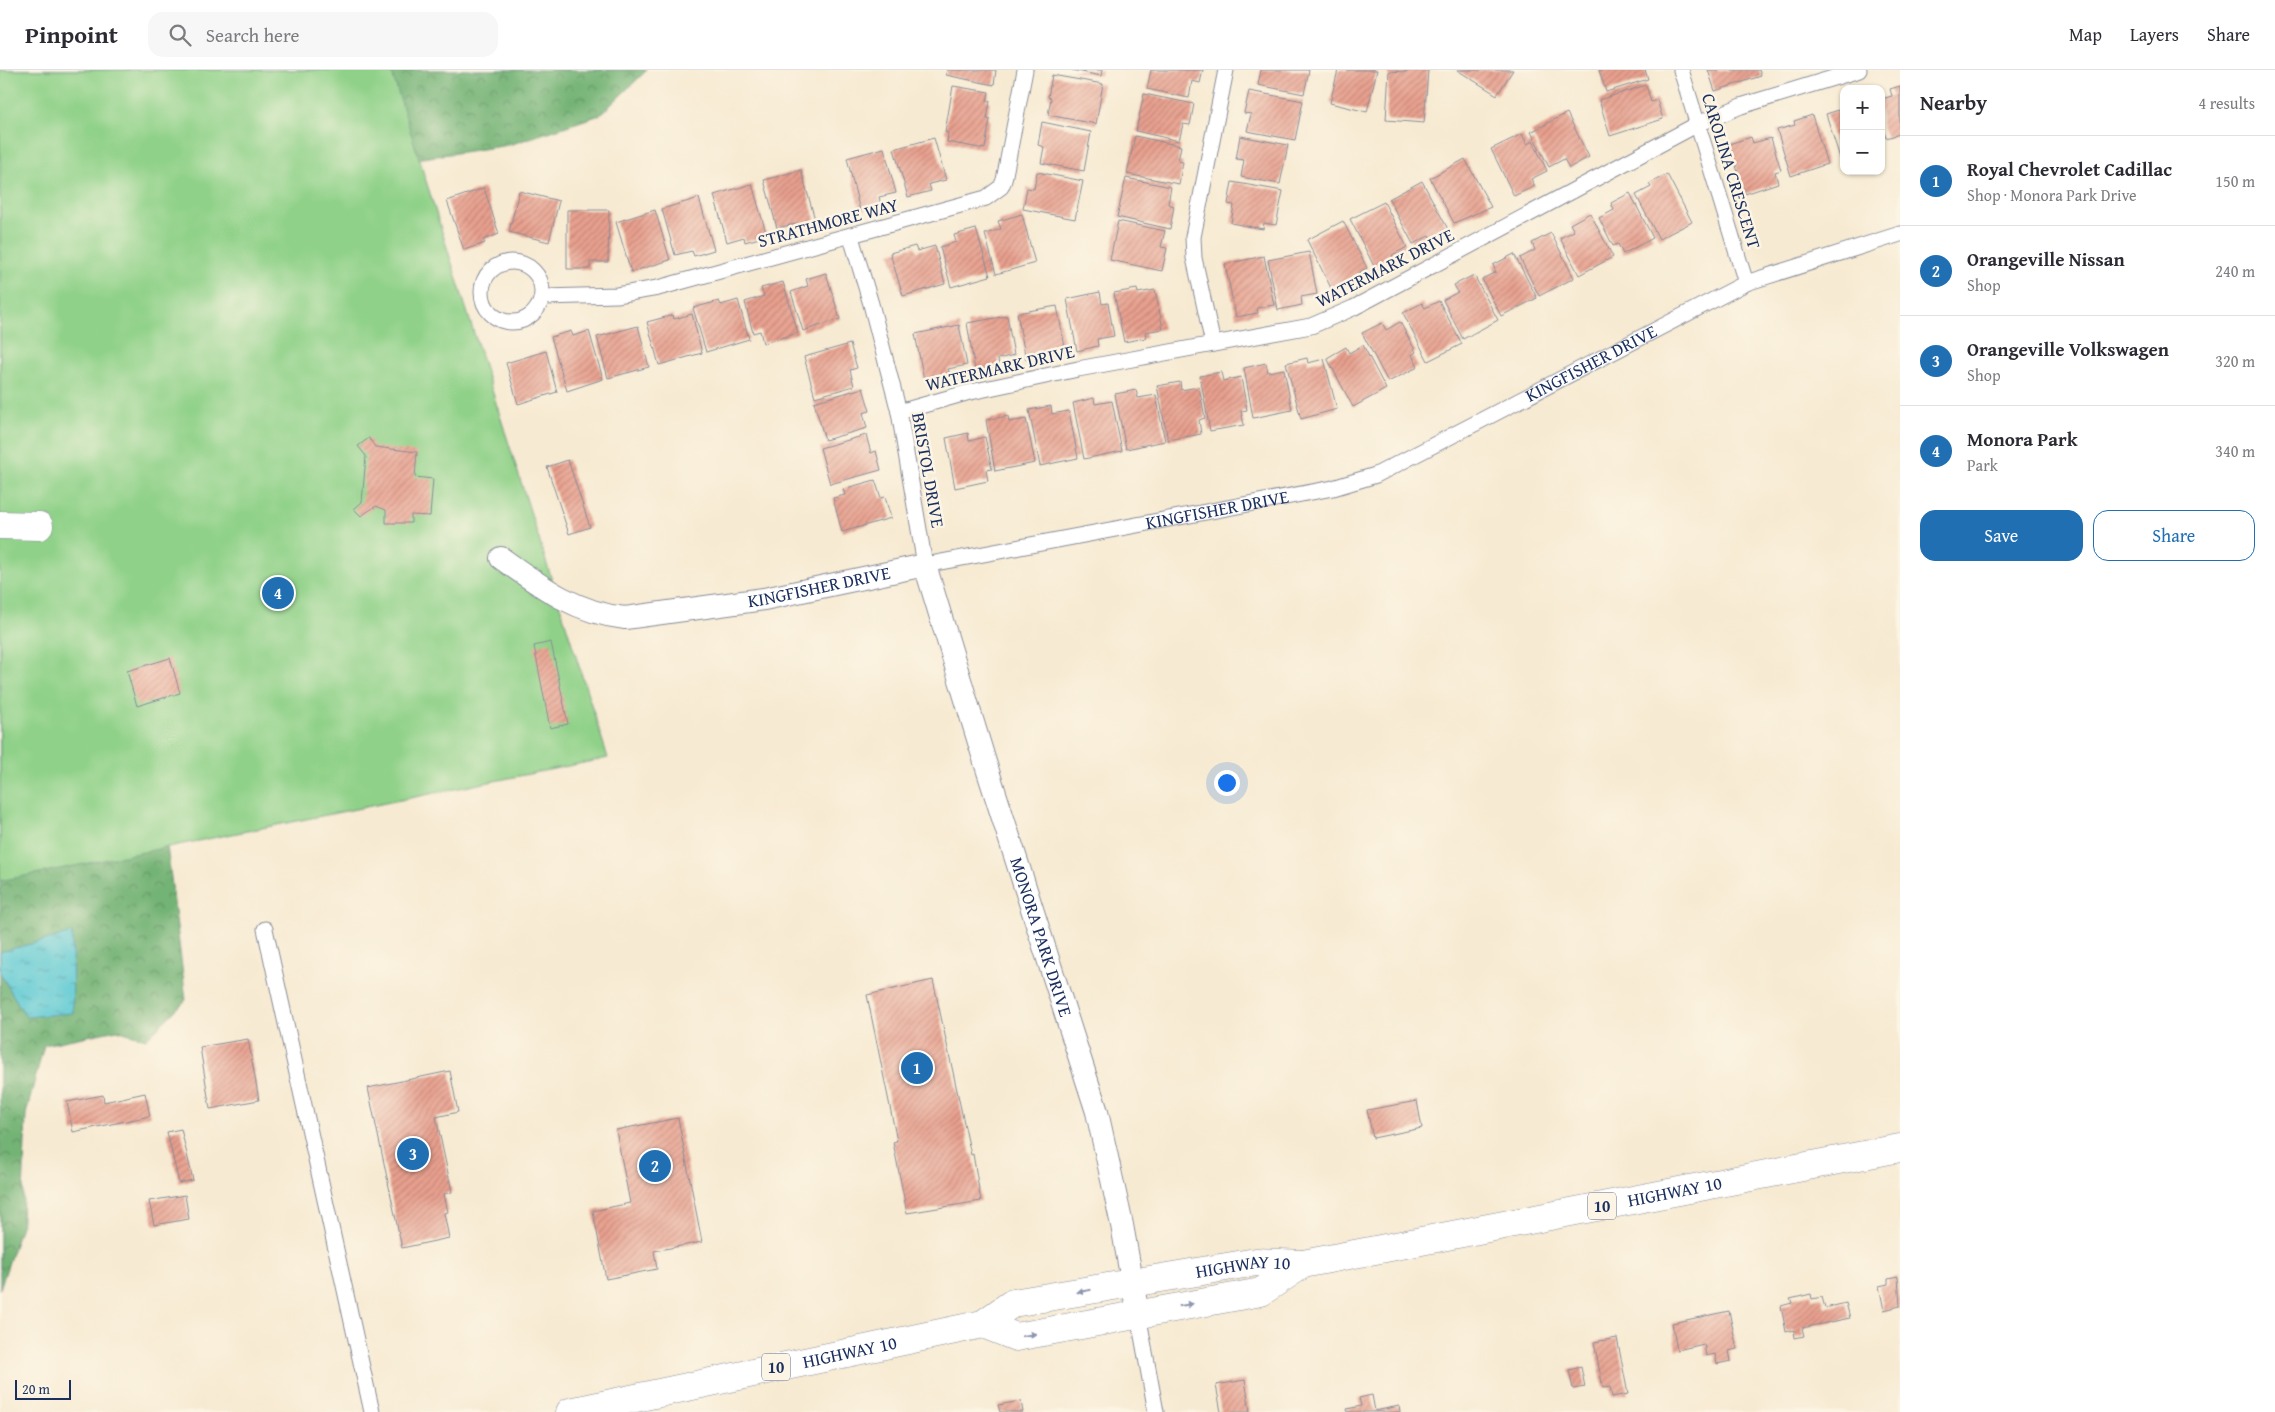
<!DOCTYPE html>
<meta charset="utf-8">
<style>
body{margin:0;font-family:"Gentium Book Plus",serif;background:#f7f7f7;color:#2b2b33}
.controls{position:absolute;right:15px;top:15px;display:grid;overflow:hidden;border-radius:10px;box-shadow:0 1px 4px #0004}
.controls button{width:45px;height:45px;display:grid;place-items:center;padding:0;border:0;border-bottom:1px solid #e1e1e2;background:#fff;color:#2b2b33;font:25px sans-serif}
.scale{position:absolute;left:15px;bottom:12px;width:56px;box-sizing:border-box;padding-left:5px;border:2px solid #1b2f5e;border-top:0;font-size:14px;line-height:18px;white-space:nowrap;color:#1b2f5e;-webkit-text-stroke:4px #fcf5e5;paint-order:stroke}
.you{position:absolute;left:1226px;top:712px;width:18px;height:18px;margin:-12px;border:4px solid #fff;border-radius:50%;background:#1a73e8;box-shadow:0 0 0 8px #1a73e833}
.badge{display:grid;place-items:center;width:32px;height:32px;border-radius:50%;background:#1f6fb2;color:#fff;font-size:16px;font-weight:700}
.pin{position:absolute;translate:-50% -50%;border:2px solid #fff;box-shadow:0 1px 5px #0006}
.list{margin:0;padding:0;list-style:none}
h2{display:flex;justify-content:space-between;align-items:center;height:65px;margin:0;padding:0 20px;font-size:21px}
h2 small{font-size:16px;font-weight:400;color:#7c7c81}
.list li{display:grid;grid-template-columns:32px 1fr auto;gap:15px;align-items:center;box-sizing:border-box;height:90px;padding:0 20px;border-top:1px solid #e1e1e2}
.list b{display:block;font-size:19px;white-space:nowrap}
.list p{margin:0;font-size:16px;white-space:nowrap;color:#7c7c81}
.list em{font-size:16px;font-style:normal;color:#7c7c81}
.actions{display:flex;gap:10px;padding:15px 20px}
.actions a{flex:1;padding:11px 0;border:1px solid #1f6fb2;border-radius:15px;text-align:center;font-size:18px;color:#1f6fb2}
.actions .main{background:#1f6fb2;color:#fff}
.icon{flex:none;width:28px;height:28px;fill:none;stroke:currentColor;stroke-width:2;stroke-linecap:round;stroke-linejoin:round}
.map{position:relative;flex:none;width:1900px;height:1342px;overflow:hidden}
header{display:flex;align-items:center;gap:30px;box-sizing:border-box;height:70px;padding:0 25px;background:#fff;border-bottom:1px solid #e1e1e2}
header strong{font-size:24px}
nav{display:flex;gap:28px;margin-inline-start:auto;font-size:18px}
.search{width:350px;height:45px;background:#f7f7f7;display:flex;align-items:center;gap:12px;box-sizing:border-box;padding:0 18px;border-radius:15px;color:#7c7c81;font-size:19px}
main{display:flex}
aside{flex:1;background:#fff}
.map>svg:first-child{display:block}
</style>
<header>
<strong>Pinpoint</strong>
<div class="search"><svg class="icon" aria-label="search" viewBox="0 0 24 24"><circle cx="10" cy="10" r="6"/><path d="M15 15l6 6"/></svg>Search here</div>
<nav><a>Map</a><a>Layers</a><a>Share</a></nav>
</header>
<main>
<div class="map">
<svg width="1900" height="1342" viewBox="0 0 1900 1342">
<defs>
<pattern id="forest-crowns" width="20" height="18" patternUnits="userSpaceOnUse" patternTransform="scale(1.25)"><rect width="20" height="18" fill="#73b374"/><path d="M2 6a3 3 0 1 1 6 0M12 15a3 3 0 1 1 6 0" fill="none" stroke="#5e9262"/></pattern>
<pattern id="water-ripples" width="26" height="14" patternUnits="userSpaceOnUse" patternTransform="scale(1.25)"><rect width="26" height="14" fill="#5dcad4"/><path d="M2 4q2-2 4 0t4 0M15 11q2-2 4 0t4 0" fill="none" stroke="#4ca4af"/></pattern>
<pattern id="building-hatch" width="6" height="6" patternUnits="userSpaceOnUse" patternTransform="scale(1.25)"><rect width="6" height="6" fill="#e9a08e"/><path d="M-1 1l2-2M0 6l6-6M5 7l2-2" fill="none" stroke="#bc8377"/></pattern>
</defs>
<rect width="100%" height="100%" fill="#fcf5e5"/>
<filter id="ink" filterUnits="userSpaceOnUse"><feTurbulence type="fractalNoise" baseFrequency=".02" numOctaves="2"/><feDisplacementMap in="SourceGraphic" scale="10" xChannelSelector="R" yChannelSelector="G"/><feConvolveMatrix kernelMatrix="1 2 1 2 8 2 1 2 1" color-interpolation-filters="sRGB"/></filter>
<filter id="wash" filterUnits="userSpaceOnUse"><feTurbulence type="fractalNoise" baseFrequency=".0096" numOctaves="4" result="noise"/><feDisplacementMap in="SourceGraphic" scale="20" xChannelSelector="R" yChannelSelector="G"/><feGaussianBlur stdDeviation="1.12" result="paint"/><feColorMatrix in="noise" values="0 0 0 0 0 0 0 0 0 0 0 0 0 0 0 0 0 1.4 0 .05"/><feComposite in="paint" operator="in"/></filter>
<g filter="url(#wash)">
<rect width="100%" height="100%" fill="#f7ead2"/>
<path fill="url(#forest-crowns)" stroke="#477169" d="M 0,0 L 647,0 L 600,45 L 509,75 L 416,89 L 164,751 L 186,930 L 146,969 L 117,960 L 44,975 L 26,1044 L 22,1153 L 0,1219 Z"/>
<path fill="#8fd188" stroke="#558073" d="M 0,0 L 391,0 L 608,688 L 0,811 Z"/>
<path fill="url(#water-ripples)" stroke="#3c7c99" d="M 72,863 L 73,943 L 26,947 L 0,903 L 0,882 Z"/>
<g id="blocks">
<g fill="url(#building-hatch)">
<path d="M 947,0 L 996,0 L 994,15 L 946,5 Z"/>
<path d="M 1072,0 L 1102,0 L 1101,6 Z"/>
<path d="M 1151,0 L 1203,0 L 1200,13 L 1192,11 L 1189,28 L 1147,19 Z"/>
<path d="M 1261,0 L 1309,0 L 1304,24 L 1258,15 Z"/>
<path d="M 1338,0 L 1377,0 L 1367,42 L 1330,33 Z"/>
<path d="M 1406,0 L 1428,0 L 1424,53 L 1386,50 L 1389,1 L 1406,2 Z"/>
<path d="M 1457,0 L 1513,0 L 1497,25 Z"/>
<path d="M 1599,0 L 1645,0 L 1648,9 L 1606,22 Z"/>
<path d="M 1708,0 L 1759,0 L 1761,6 L 1715,21 Z"/>
<path d="M 1052,5 L 1103,14 L 1096,54 L 1048,45 L 1051,28 L 1048,27 Z"/>
<path d="M 1646,15 L 1651,32 L 1657,30 L 1663,49 L 1610,66 L 1599,30 Z"/>
<path d="M 953,16 L 989,22 L 987,31 L 990,31 L 987,49 L 990,49 L 985,79 L 947,72 L 948,63 L 945,62 Z"/>
<path d="M 1900,16 L 1900,64 L 1886,68 L 1881,53 L 1881,29 L 1892,26 L 1890,19 Z"/>
<path d="M 1249,21 L 1303,31 L 1295,70 L 1247,61 L 1251,44 L 1244,43 Z"/>
<path d="M 1144,24 L 1194,34 L 1190,55 L 1183,54 L 1179,71 L 1136,61 Z"/>
<path d="M 1844,35 L 1844,90 L 1841,91 L 1826,44 L 1842,39 L 1841,36 Z"/>
<path d="M 1567,43 L 1589,87 L 1569,98 L 1564,89 L 1549,97 L 1531,62 Z"/>
<path d="M 1812,45 L 1827,94 L 1791,106 L 1777,60 L 1795,55 L 1794,51 Z"/>
<path d="M 1042,52 L 1091,62 L 1084,101 L 1041,93 L 1044,77 L 1038,75 Z"/>
<path d="M 1522,64 L 1527,74 L 1533,71 L 1547,101 L 1531,109 L 1535,116 L 1514,126 L 1491,79 Z"/>
<path d="M 1135,66 L 1181,76 L 1178,91 L 1183,92 L 1179,114 L 1127,104 Z"/>
<path d="M 1240,66 L 1288,75 L 1280,114 L 1241,107 L 1244,90 L 1236,89 Z"/>
<path d="M 1751,67 L 1753,73 L 1771,68 L 1781,100 L 1775,102 L 1778,113 L 1745,124 L 1729,74 Z"/>
<path d="M 934,68 L 946,110 L 929,114 L 931,121 L 908,127 L 894,79 Z"/>
<path d="M 884,78 L 896,123 L 879,127 L 881,135 L 860,141 L 847,88 Z"/>
<path d="M 1465,89 L 1491,137 L 1454,153 L 1430,108 Z"/>
<path d="M 801,100 L 816,153 L 796,159 L 795,154 L 777,158 L 764,110 Z"/>
<path d="M 1037,102 L 1083,111 L 1075,149 L 1023,139 L 1027,118 L 1034,119 Z"/>
<path d="M 1667,104 L 1692,152 L 1659,169 L 1636,125 L 1651,117 L 1649,114 Z"/>
<path d="M 1126,108 L 1171,117 L 1168,134 L 1174,136 L 1170,159 L 1117,147 Z"/>
<path d="M 1422,111 L 1449,161 L 1431,170 L 1429,166 L 1413,174 L 1389,129 Z"/>
<path d="M 1232,112 L 1283,121 L 1276,155 L 1264,153 L 1263,159 L 1231,153 L 1234,135 L 1228,134 Z"/>
<path d="M 752,114 L 767,166 L 745,172 L 744,167 L 727,172 L 714,125 Z"/>
<path d="M 484,118 L 499,164 L 483,170 L 485,173 L 464,180 L 447,131 Z"/>
<path d="M 519,121 L 559,131 L 549,172 L 509,162 Z"/>
<path d="M 1630,123 L 1653,168 L 1623,184 L 1618,174 L 1613,176 L 1599,148 L 1614,140 L 1611,133 Z"/>
<path d="M 699,128 L 714,180 L 694,186 L 692,181 L 675,185 L 662,139 Z"/>
<path d="M 1384,132 L 1407,177 L 1392,185 L 1395,191 L 1376,200 L 1350,149 Z"/>
<path d="M 567,140 L 609,140 L 608,192 L 590,192 L 590,199 L 567,199 Z"/>
<path d="M 655,140 L 670,190 L 631,202 L 616,152 Z"/>
<path d="M 1590,143 L 1613,187 L 1579,205 L 1560,168 L 1574,161 L 1570,154 Z"/>
<path d="M 1022,144 L 1035,193 L 996,204 L 985,164 L 1001,159 L 998,151 Z"/>
<path d="M 1118,151 L 1165,161 L 1161,177 L 1167,178 L 1162,201 L 1110,190 Z"/>
<path d="M 1343,151 L 1367,198 L 1352,207 L 1354,212 L 1333,222 L 1307,170 Z"/>
<path d="M 976,159 L 990,206 L 951,217 L 940,177 L 956,172 L 954,165 Z"/>
<path d="M 1551,163 L 1574,208 L 1539,226 L 1520,188 L 1535,180 L 1532,173 Z"/>
<path d="M 915,176 L 917,181 L 935,176 L 945,214 L 903,226 L 890,183 Z"/>
<path d="M 1309,182 L 1317,224 L 1301,227 L 1302,235 L 1278,240 L 1268,190 Z"/>
<path d="M 1514,184 L 1537,228 L 1501,246 L 1482,209 L 1496,202 L 1493,195 Z"/>
<path d="M 1264,186 L 1274,235 L 1257,238 L 1258,243 L 1236,247 L 1225,194 Z"/>
<path d="M 826,203 L 840,249 L 803,261 L 791,222 L 808,216 L 806,209 Z"/>
<path d="M 1474,205 L 1498,250 L 1463,269 L 1443,230 L 1458,222 L 1454,215 Z"/>
<path d="M 783,212 L 798,263 L 763,273 L 760,261 L 753,263 L 745,232 L 764,226 L 761,218 Z"/>
<path d="M 1137,219 L 1138,223 L 1155,220 L 1163,259 L 1145,262 L 1146,268 L 1124,272 L 1114,223 Z"/>
<path d="M 1100,222 L 1102,234 L 1108,233 L 1114,266 L 1097,269 L 1098,276 L 1077,281 L 1067,229 Z"/>
<path d="M 738,230 L 749,269 L 706,282 L 693,238 L 719,231 L 721,235 Z"/>
<path d="M 1439,231 L 1462,274 L 1428,291 L 1403,243 L 1422,233 L 1425,238 Z"/>
<path d="M 1057,236 L 1065,277 L 1049,280 L 1050,286 L 1026,290 L 1017,243 Z"/>
<path d="M 692,244 L 702,283 L 659,295 L 647,252 L 673,245 L 674,249 Z"/>
<path d="M 1007,246 L 1014,285 L 998,289 L 999,296 L 975,300 L 967,253 Z"/>
<path d="M 1400,252 L 1416,282 L 1412,285 L 1418,297 L 1388,312 L 1362,263 L 1382,253 L 1386,260 Z"/>
<path d="M 959,255 L 967,295 L 948,299 L 950,305 L 924,310 L 915,264 Z"/>
<path d="M 638,256 L 649,297 L 608,308 L 597,267 Z"/>
<path d="M 571,261 L 573,266 L 589,261 L 603,309 L 567,321 L 551,267 Z"/>
<path d="M 850,274 L 857,298 L 850,300 L 854,316 L 815,327 L 804,287 Z"/>
<path d="M 1363,275 L 1386,319 L 1353,337 L 1327,288 L 1346,277 L 1349,283 Z"/>
<path d="M 546,281 L 557,322 L 518,334 L 506,293 Z"/>
<path d="M 1307,288 L 1308,293 L 1324,289 L 1337,339 L 1301,349 L 1286,293 Z"/>
<path d="M 1266,293 L 1268,302 L 1284,299 L 1292,340 L 1253,348 L 1244,298 Z"/>
<path d="M 1221,302 L 1223,311 L 1241,307 L 1247,340 L 1241,341 L 1244,355 L 1210,361 L 1200,306 Z"/>
<path d="M 1180,312 L 1181,320 L 1199,317 L 1205,348 L 1199,350 L 1201,364 L 1168,370 L 1157,316 Z"/>
<path d="M 863,318 L 870,341 L 863,343 L 867,358 L 825,370 L 814,332 Z"/>
<path d="M 1136,320 L 1138,328 L 1156,325 L 1165,371 L 1126,379 L 1115,324 Z"/>
<path d="M 1094,328 L 1095,334 L 1112,331 L 1122,381 L 1084,389 L 1073,333 Z"/>
<path d="M 1051,336 L 1052,344 L 1069,341 L 1078,388 L 1040,396 L 1029,340 Z"/>
<path d="M 1008,346 L 1009,352 L 1026,349 L 1035,393 L 995,401 L 986,350 Z"/>
<path d="M 968,363 L 969,371 L 985,367 L 992,399 L 986,400 L 988,411 L 955,418 L 946,368 Z"/>
<path d="M 866,365 L 871,383 L 876,381 L 881,400 L 830,414 L 820,378 Z"/>
<path d="M 369,368 L 375,377 L 417,382 L 415,407 L 433,409 L 430,446 L 411,445 L 411,453 L 386,453 L 386,440 L 376,436 L 361,446 L 354,439 L 362,432 L 366,386 L 358,376 Z"/>
<path d="M 568,390 L 590,457 L 569,464 L 547,397 Z"/>
<path d="M 875,410 L 881,428 L 885,427 L 891,448 L 842,462 L 833,428 L 845,425 L 843,419 Z"/>
<path d="M 551,572 L 568,654 L 550,658 L 534,576 Z"/>
<path d="M 170,588 L 180,623 L 137,636 L 127,601 Z"/>
<path d="M 933,910 L 971,1085 L 973,1084 L 981,1131 L 907,1143 L 893,1072 L 897,1071 L 867,925 Z"/>
<path d="M 248,969 L 259,1030 L 210,1039 L 200,977 Z"/>
<path d="M 450,1001 L 458,1042 L 436,1047 L 452,1122 L 444,1124 L 448,1142 L 444,1143 L 449,1168 L 402,1178 L 368,1018 Z"/>
<path d="M 145,1023 L 150,1046 L 73,1062 L 67,1032 L 103,1025 L 104,1032 Z"/>
<path d="M 1417,1031 L 1422,1058 L 1373,1068 L 1367,1040 Z"/>
<path d="M 678,1048 L 702,1172 L 654,1181 L 657,1199 L 606,1209 L 593,1141 L 630,1133 L 616,1060 Z"/>
<path d="M 181,1059 L 193,1110 L 179,1113 L 167,1062 Z"/>
<path d="M 185,1125 L 189,1149 L 154,1155 L 149,1131 Z"/>
<path d="M 1898,1207 L 1900,1236 L 1884,1240 L 1879,1216 L 1888,1214 L 1888,1209 Z"/>
<path d="M 1811,1224 L 1812,1229 L 1822,1227 L 1825,1238 L 1846,1233 L 1850,1248 L 1802,1258 L 1804,1266 L 1795,1268 L 1794,1260 L 1786,1262 L 1781,1236 L 1792,1233 L 1790,1229 Z"/>
<path d="M 1729,1241 L 1737,1279 L 1729,1281 L 1731,1291 L 1717,1294 L 1715,1284 L 1706,1286 L 1704,1274 L 1677,1280 L 1672,1253 Z"/>
<path d="M 1617,1268 L 1628,1324 L 1612,1327 L 1610,1317 L 1603,1318 L 1594,1272 Z"/>
<path d="M 1581,1297 L 1585,1317 L 1573,1319 L 1569,1300 Z"/>
<path d="M 1245,1310 L 1250,1342 L 1221,1342 L 1216,1315 Z"/>
<path d="M 1372,1325 L 1375,1341 L 1399,1336 L 1400,1342 L 1348,1342 L 1347,1339 L 1361,1336 L 1359,1328 Z"/>
<path d="M 1021,1331 L 1023,1342 L 1000,1342 L 998,1335 Z"/>
</g>
</g>
</g>
<g filter="url(#ink)">
<use href="#blocks" fill-opacity="0" stroke="#898c98" stroke-width="1"/>
<g fill="none" stroke-linecap="round" stroke-linejoin="round">
<defs>
<g id="street">
<path d="M 1681,0 L 1746,213"/>
<path id="s1" d="M 851,167 L 871,234 L 899,342 L 925,495 L 1333,418 L 1376,405 L 1746,213 L 1900,164"/>
<circle cx="512" cy="222" r="30"/>
<path d="M 544,227 L 617,225 L 658,218 L 986,128 L 1001,117 L 1004,110 L 1025,0"/>
<path d="M 1213,274 L 1194,188 L 1193,167 L 1226,0"/>
<path d="M 899,342 L 966,323 L 1078,299 L 1311,256 L 1353,238 L 1698,54 L 1741,36 L 1859,0"/>
<path d="M 265,859 L 372,1342"/>
<path d="M 1138,1244 L 1156,1342"/>
</g>
<g id="secondary">
<path id="s2" d="M 501,488 C 540,516 576,543 625,548 L 764,529 L 925,495 L 985,692 L 1097,1042 L 1122,1155 L 1138,1244"/>
</g>
<g id="highway">
<path d="M 0,455 L 39,456"/>
<path d="M 983,1254 L 1016,1267 L 1261,1222 L 1303,1194"/>
<path id="s3" d="M 570,1342 L 983,1254 L 1013,1233 L 1256,1192 L 1303,1194 L 1900,1078"/>
</g>
</defs>
<use href="#street" stroke="#898c98" stroke-width="17"/>
<use href="#secondary" stroke="#898c98" stroke-width="24"/>
<use href="#highway" stroke="#898c98" stroke-width="29"/>
<use href="#street" stroke="#fff" stroke-width="15"/>
<use href="#secondary" stroke="#fff" stroke-width="22"/>
<use href="#highway" stroke="#fff" stroke-width="28"/>
</g>
<defs><path id="oneway-solid" d="M-6-.8H1V-3.2L6.5 0L1 3.2V.8H-6Z" transform="scale(1.25)"/></defs>
<g fill="#8d97ae">
<use href="#oneway-solid" transform="translate(1084 1221) rotate(170)"/>
<use href="#oneway-solid" transform="translate(1186 1235) rotate(-10)"/>
<use href="#oneway-solid" transform="translate(1029 1265) rotate(-10)"/>
</g>
</g>
<g text-anchor="middle" stroke-width="5" stroke-linejoin="round" paint-order="stroke">
<g fill="#fcf5e5" stroke="#5e6a86" stroke-width="1">
<rect x="1588" y="1122.5" width="28" height="27" rx="4"/>
<rect x="762" y="1283.5" width="28" height="27" rx="4"/>
</g>
<g font-size="16" font-weight="bold" fill="#1b2f5e">
<text x="1602" y="1142">10</text>
<text x="776" y="1303">10</text>
</g>
<g font-size="18" fill="#1b2f5e" stroke="#fcf5e5">
<text transform="translate(1731 101) rotate(73)" y="6">CAROLINA CRESCENT</text>
<text transform="translate(828 153) rotate(-15)" y="6">STRATHMORE WAY</text>
<text transform="translate(1385 198) rotate(-27)" y="6">WATERMARK DRIVE</text>
<text dy="6" stroke="none"><textPath href="#s1" startOffset="1039">KINGFISHER DRIVE</textPath></text>
<text transform="translate(1000 298) rotate(-13)" y="6">WATERMARK DRIVE</text>
<text transform="translate(928 400) rotate(80)" y="6">BRISTOL DRIVE</text>
<text dy="6" stroke="none"><textPath href="#s1" startOffset="634">KINGFISHER DRIVE</textPath></text>
<text dy="6" stroke="none"><textPath href="#s2" startOffset="336">KINGFISHER DRIVE</textPath></text>
<text dy="6" stroke="none"><textPath href="#s2" startOffset="834">MONORA PARK DRIVE</textPath></text>
<text dy="6" stroke="none"><textPath href="#s3" startOffset="1131">HIGHWAY 10</textPath></text>
<text dy="6" stroke="none"><textPath href="#s3" startOffset="692">HIGHWAY 10</textPath></text>
<text dy="6" stroke="none"><textPath href="#s3" startOffset="286">HIGHWAY 10</textPath></text>
</g>
</g>
</svg>
<div class="controls">
<button>+</button>
<button>−</button>
</div>
<div class="scale">20 m</div>
<div class="you"></div>
<div class="pin badge" style="left:917px;top:998px">1</div>
<div class="pin badge" style="left:655px;top:1096px">2</div>
<div class="pin badge" style="left:413px;top:1084px">3</div>
<div class="pin badge" style="left:278px;top:523px">4</div>
</div>
<aside>
<h2>Nearby<small>4 results</small></h2>
<ul class="list">
<li><span class="badge">1</span><div><b>Royal Chevrolet Cadillac</b><p>Shop · Monora Park Drive</p></div><em>150 m</em></li>
<li><span class="badge">2</span><div><b>Orangeville Nissan</b><p>Shop</p></div><em>240 m</em></li>
<li><span class="badge">3</span><div><b>Orangeville Volkswagen</b><p>Shop</p></div><em>320 m</em></li>
<li><span class="badge">4</span><div><b>Monora Park</b><p>Park</p></div><em>340 m</em></li>
</ul>
<div class="actions"><a class="main">Save</a><a>Share</a></div>
</aside>
</main>
